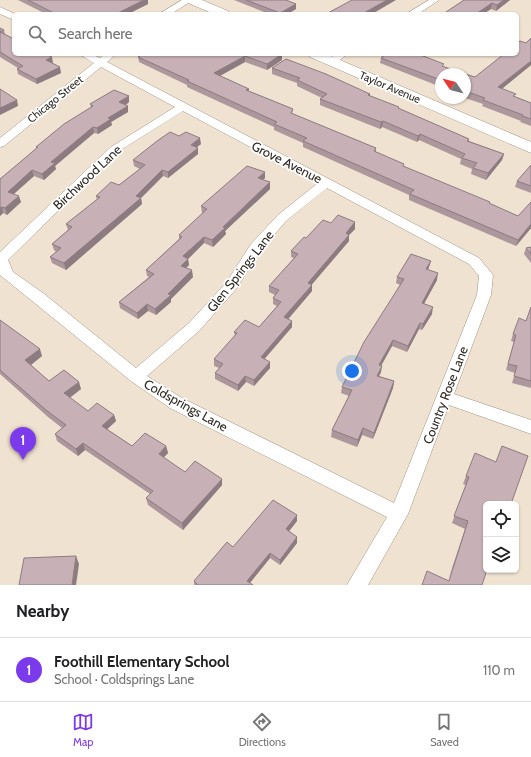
<!DOCTYPE html>
<meta charset="utf-8">
<style>
body{margin:0;font-family:Cabin,sans-serif;background:#f6f6f6;color:#202124}
.controls{position:absolute;right:12px;bottom:12px;display:grid;overflow:hidden;border-radius:6px;box-shadow:0 1px 3px #0004}
.controls button{width:36px;height:36px;display:grid;place-items:center;padding:0;border:0;border-bottom:1px solid #e0e0e0;background:#fff;color:#202124;font:20px sans-serif}
.compass{position:absolute;left:435px;top:68px;width:36px;height:36px;border-radius:50%;background:#fff;box-shadow:0 1px 3px #0004;rotate:305deg}
.you{position:absolute;left:352px;top:371px;width:14px;height:14px;margin:-10px;border:3px solid #fff;border-radius:50%;background:#1a73e8;box-shadow:0 0 0 6px #1a73e833}
.badge{display:grid;place-items:center;width:26px;height:26px;border-radius:50%;background:#7c3aed;color:#fff;font-size:13px;font-weight:700}
.pin{position:absolute;translate:-50% -33px;filter:drop-shadow(0 1px 2px #0008)}
.pin::after{content:'';position:absolute;top:21px;width:14px;height:12px;background:inherit;clip-path:polygon(0 0,100% 0,50% 100%)}
.list{margin:0;padding:0;list-style:none}
h2{display:flex;justify-content:space-between;align-items:center;height:52px;margin:0;padding:0 16px;font-size:17px}
h2 small{font-size:13px;font-weight:400;color:#757577}
.list li{display:grid;grid-template-columns:26px 1fr auto;gap:12px;align-items:center;box-sizing:border-box;height:64px;padding:0 16px;border-top:1px solid #e0e0e0}
.list b{display:block;font-size:15px;white-space:nowrap}
.list p{margin:0;font-size:13px;white-space:nowrap;color:#757577}
.list em{font-size:13px;font-style:normal;color:#757577}
.icon{flex:none;width:22px;height:22px;fill:none;stroke:currentColor;stroke-width:2;stroke-linecap:round;stroke-linejoin:round}
.map{position:relative;flex:none;width:531px;height:585px;overflow:hidden}
.search{position:absolute;background:#fff;box-shadow:0 1px 3px #0004;left:12px;right:12px;top:12px;height:44px;display:flex;align-items:center;gap:10px;box-sizing:border-box;padding:0 14px;border-radius:6px;color:#757577;font-size:15px}
.sheet{height:116px;background:#fff}
nav{display:flex;justify-content:space-around;align-items:center;box-sizing:border-box;height:56px;border-top:1px solid #e0e0e0;background:#fff;font-size:11px;color:#757577}
nav a{display:grid;justify-items:center;gap:2px}
nav .on{color:#7c3aed}
.map>svg:first-child{display:block}
</style>
<div class="map">
<svg width="531" height="585" viewBox="0 0 531 585">
<rect width="100%" height="100%" fill="#f0e2d0"/>
<g fill="none" stroke-linecap="round" stroke-linejoin="round">
<defs>
<g id="street">
<path d="M 182,0 L 193,0 L 171,14 L 159,14 Z"/>
<path d="M 429,0 L 439,0 L 418,14 L 406,14 Z"/>
<path d="M 0,7 L 15,14 L 14,20 L 0,14 Z"/>
<path d="M 79,54 L 91,54 L 100,58 L 105,54 L 116,54 L 107,62 L 479,258 L 493,275 L 491,295 L 454,394 L 531,420 L 531,434 L 449,405 L 408,514 L 368,585 L 347,585 L 387,517 L 170,408 L 131,381 L 0,275 L 0,252 L 111,147 L 175,107 L 101,67 L 4,146 L 0,147 L 0,138 L 94,63 ZM 183,111 L 318,183 L 278,215 L 251,244 L 226,283 L 189,323 L 136,368 L 43,293 L 13,272 L 8,260 L 119,151 ZM 327,188 L 469,264 L 479,276 L 477,295 L 394,503 L 182,398 L 147,376 L 199,331 L 236,289 L 261,250 L 286,221 Z"/>
<path d="M 336,54 L 348,54 L 335,63 L 327,63 L 326,61 Z"/>
</g>
<g id="secondary">
<path d="M 186,0 L 202,0 L 228,11 L 230,14 L 214,14 L 188,3 Z"/>
<path d="M 308,54 L 326,54 L 531,142 L 531,153 L 310,57 Z"/>
</g>
</defs>
<use href="#street" stroke="#a29584" stroke-width="1"/>
<use href="#secondary" stroke="#a29584" stroke-width="1"/>
<use href="#street" fill="#fff" fill-rule="evenodd"/>
<use href="#secondary" fill="#fff" fill-rule="evenodd"/>
</g>
<g fill="#ac979d">
<path d="M 18,0 L 148,0 L 148,4 L 128,14 L 46,14 Z"/>
<path d="M 234,0 L 286,0 L 296,4 L 296,9 L 287,14 L 269,14 Z"/>
<path d="M 464,0 L 510,0 L 496,11 L 491,9 L 483,14 L 443,14 Z"/>
<path d="M 0,28 L 4,30 L 5,34 L 53,63 L 61,73 L 37,84 L 18,74 L 17,69 L 18,68 L 0,57 Z"/>
<path d="M 531,38 L 531,65 L 502,88 L 516,97 L 531,103 L 531,126 L 520,122 L 521,121 L 482,106 L 483,104 L 465,98 L 465,74 L 475,77 L 526,43 Z"/>
<path d="M 281,54 L 282,60 L 267,70 L 245,62 L 220,76 L 249,89 L 249,91 L 293,109 L 292,114 L 376,148 L 376,152 L 404,167 L 518,216 L 531,202 L 531,228 L 516,246 L 409,200 L 409,195 L 303,147 L 303,143 L 274,130 L 274,127 L 187,87 L 187,85 L 139,62 L 138,57 Z"/>
<path d="M 381,54 L 425,54 L 422,56 L 441,74 L 441,87 L 380,63 L 381,58 L 382,57 L 381,56 Z"/>
<path d="M 272,68 L 370,94 L 370,96 L 469,139 L 469,141 L 504,154 L 502,160 L 486,180 L 471,174 L 472,169 L 460,164 L 461,159 L 419,140 L 417,142 L 382,127 L 380,129 L 320,105 L 320,99 L 322,98 L 297,86 L 297,83 L 272,74 Z"/>
<path d="M 129,96 L 129,102 L 126,105 L 128,106 L 128,112 L 111,122 L 112,125 L 98,134 L 94,133 L 55,166 L 56,169 L 44,180 L 34,176 L 14,194 L 21,202 L 7,215 L 3,213 L 0,216 L 0,179 L 37,148 L 36,147 L 91,107 L 90,104 Z"/>
<path d="M 179,136 L 201,144 L 196,148 L 198,154 L 168,178 L 163,176 L 141,198 L 142,204 L 66,270 L 52,263 L 50,257 L 56,252 L 54,250 L 52,244 L 68,230 L 66,224 L 97,200 L 96,196 L 119,185 L 140,169 L 134,166 L 133,160 Z"/>
<path d="M 531,166 L 531,193 L 515,187 L 517,181 Z"/>
<path d="M 265,172 L 265,178 L 263,180 L 270,189 L 225,231 L 226,234 L 213,247 L 204,243 L 188,259 L 189,265 L 186,268 L 193,277 L 171,299 L 171,302 L 156,315 L 148,311 L 138,319 L 120,308 L 119,302 L 149,277 L 147,276 L 146,270 L 179,239 L 179,235 L 203,213 L 202,213 L 201,206 Z"/>
<path d="M 355,222 L 355,229 L 349,235 L 349,241 L 312,284 L 312,291 L 288,319 L 292,327 L 264,359 L 270,362 L 270,368 L 254,386 L 246,382 L 238,391 L 215,379 L 215,373 L 219,368 L 214,366 L 214,359 L 235,336 L 234,332 L 259,327 L 277,306 L 273,304 L 273,298 L 275,295 L 269,292 L 269,286 L 294,258 L 291,257 L 291,251 L 306,238 L 331,223 Z"/>
<path d="M 531,247 L 531,263 L 524,254 L 526,248 Z"/>
<path d="M 431,261 L 428,270 L 437,280 L 424,304 L 432,314 L 422,330 L 419,329 L 407,352 L 392,346 L 381,366 L 381,372 L 379,376 L 394,381 L 393,388 L 373,439 L 362,435 L 357,447 L 331,437 L 332,430 L 349,396 L 341,393 L 342,387 L 400,285 L 396,283 L 397,277 Z"/>
<path d="M 531,307 L 531,388 L 512,383 L 515,373 L 506,370 L 514,342 L 511,341 L 513,334 L 526,321 Z"/>
<path d="M 0,320 L 42,356 L 31,365 L 49,381 L 81,389 L 70,398 L 88,411 L 114,415 L 116,421 L 107,429 L 132,446 L 166,446 L 168,453 L 163,458 L 185,472 L 222,485 L 183,530 L 148,505 L 146,498 L 150,494 L 85,450 L 78,456 L 57,441 L 55,434 L 62,428 L 48,417 L 0,374 Z"/>
<path d="M 496,462 L 448,580 L 465,529 L 452,523 L 466,485 L 463,484 L 466,476 Z"/>
<path d="M 297,521 L 289,531 L 297,537 L 297,543 L 280,565 L 270,558 L 250,583 L 253,585 L 194,585 L 194,581 L 233,547 Z"/>
</g>
<g fill="#8c7b80">
<path d="M 144,0 L 148,0 L 148,4 L 128,14 L 116,14 Z"/>
<path d="M 387,0 L 396,0 L 372,14 L 362,14 Z"/>
<path d="M 504,0 L 510,0 L 496,11 L 497,5 Z"/>
<path d="M 492,3 L 491,9 L 483,14 L 476,14 Z"/>
<path d="M 296,4 L 296,9 L 287,14 L 280,14 L 280,13 Z"/>
<path d="M 282,54 L 282,60 L 267,70 L 267,64 Z"/>
<path d="M 418,54 L 425,54 L 417,60 Z"/>
<path d="M 245,56 L 245,62 L 214,79 L 214,73 Z"/>
<path d="M 52,57 L 53,63 L 46,60 Z"/>
<path d="M 531,61 L 531,65 L 497,93 L 498,87 Z"/>
<path d="M 60,67 L 61,73 L 37,84 L 36,79 Z"/>
<path d="M 129,96 L 129,102 L 120,108 L 119,102 Z"/>
<path d="M 17,100 L 18,106 L 0,115 L 0,108 Z"/>
<path d="M 128,106 L 128,112 L 111,122 L 112,125 L 98,134 L 97,128 L 108,118 Z"/>
<path d="M 383,121 L 382,127 L 380,129 L 381,122 Z"/>
<path d="M 93,127 L 94,133 L 55,166 L 56,169 L 44,180 L 42,174 L 51,162 Z"/>
<path d="M 420,134 L 419,140 L 417,142 L 418,136 Z"/>
<path d="M 200,138 L 201,144 L 191,151 L 191,145 Z"/>
<path d="M 198,148 L 198,154 L 168,178 L 168,172 Z"/>
<path d="M 504,154 L 502,160 L 486,180 L 488,173 Z"/>
<path d="M 32,170 L 34,176 L 9,198 L 8,192 Z"/>
<path d="M 162,170 L 163,176 L 141,198 L 142,204 L 66,270 L 64,263 L 136,196 Z"/>
<path d="M 265,172 L 265,178 L 258,184 L 258,178 Z"/>
<path d="M 270,182 L 270,189 L 225,231 L 226,234 L 213,247 L 212,240 L 223,227 Z"/>
<path d="M 19,196 L 21,202 L 7,215 L 5,208 Z"/>
<path d="M 2,207 L 3,213 L 0,216 L 0,208 Z"/>
<path d="M 355,222 L 355,229 L 349,235 L 349,241 L 308,289 L 308,283 L 346,233 Z"/>
<path d="M 531,224 L 531,228 L 516,246 L 518,240 Z"/>
<path d="M 204,237 L 204,243 L 184,263 L 183,256 Z"/>
<path d="M 188,259 L 189,265 L 182,272 L 181,266 Z"/>
<path d="M 431,261 L 429,267 L 425,276 L 426,269 Z"/>
<path d="M 192,270 L 193,277 L 171,299 L 171,302 L 156,315 L 155,309 L 168,294 Z"/>
<path d="M 438,273 L 437,280 L 421,309 L 422,303 Z"/>
<path d="M 312,285 L 312,291 L 284,324 L 284,317 Z"/>
<path d="M 147,304 L 148,311 L 138,319 L 137,313 Z"/>
<path d="M 433,307 L 432,314 L 422,330 L 423,324 Z"/>
<path d="M 292,321 L 292,327 L 261,363 L 261,357 Z"/>
<path d="M 420,323 L 419,329 L 407,352 L 408,346 Z"/>
<path d="M 393,340 L 392,346 L 378,371 L 379,365 Z"/>
<path d="M 40,349 L 42,356 L 28,367 L 25,360 Z"/>
<path d="M 270,362 L 270,368 L 254,386 L 254,380 Z"/>
<path d="M 382,366 L 381,372 L 376,382 L 377,376 Z"/>
<path d="M 245,376 L 246,382 L 238,391 L 238,385 Z"/>
<path d="M 394,381 L 393,388 L 373,439 L 374,433 Z"/>
<path d="M 79,382 L 81,389 L 66,400 L 64,393 Z"/>
<path d="M 114,415 L 116,421 L 103,433 L 102,426 Z"/>
<path d="M 363,428 L 362,435 L 357,447 L 358,440 Z"/>
<path d="M 83,443 L 85,450 L 78,456 L 76,449 Z"/>
<path d="M 166,446 L 168,453 L 160,461 L 159,454 Z"/>
<path d="M 222,479 L 222,485 L 183,530 L 182,523 Z"/>
<path d="M 297,515 L 297,521 L 286,535 L 286,529 Z"/>
<path d="M 297,537 L 297,543 L 280,565 L 280,560 Z"/>
<path d="M 270,553 L 270,558 L 248,585 L 247,581 Z"/>
<path d="M 76,556 L 79,564 L 76,585 L 72,585 Z"/>
</g>
<g fill="#c8b0b7" stroke="#8c7b80">
<path d="M 28,0 L 144,0 L 116,14 L 56,14 Z"/>
<path d="M 246,0 L 286,0 L 296,4 L 280,13 Z"/>
<path d="M 352,0 L 387,0 L 362,14 L 326,14 Z"/>
<path d="M 464,0 L 504,0 L 497,5 L 492,3 L 476,14 L 443,14 Z"/>
<path d="M 0,28 L 4,30 L 0,32 L 14,39 L 14,54 L 45,54 L 52,57 L 46,60 L 60,67 L 36,79 L 17,69 L 23,66 L 0,52 Z"/>
<path d="M 531,38 L 531,61 L 498,87 L 516,94 L 513,96 L 531,103 L 531,119 L 522,116 L 523,115 L 483,100 L 485,98 L 465,91 L 465,74 L 475,77 L 504,54 L 517,54 L 517,44 L 520,41 L 526,43 Z"/>
<path d="M 143,54 L 282,54 L 267,64 L 245,56 L 214,73 L 249,89 L 246,90 L 293,109 L 291,113 L 376,148 L 374,151 L 404,164 L 403,166 L 490,202 L 489,203 L 518,216 L 531,202 L 531,224 L 518,240 L 410,194 L 414,190 L 303,141 L 307,138 L 274,124 L 277,122 L 187,81 L 189,80 L 138,57 Z"/>
<path d="M 386,54 L 418,54 L 444,64 L 442,66 L 465,74 L 441,74 L 441,80 L 381,58 Z"/>
<path d="M 286,59 L 326,74 L 370,94 L 368,95 L 399,107 L 398,108 L 469,139 L 467,141 L 504,154 L 488,173 L 473,168 L 477,163 L 462,158 L 465,154 L 420,134 L 418,136 L 383,121 L 381,122 L 320,99 L 327,94 L 297,80 L 300,78 L 272,68 Z"/>
<path d="M 0,89 L 17,100 L 0,108 Z"/>
<path d="M 114,90 L 129,96 L 119,102 L 128,106 L 108,118 L 111,119 L 97,128 L 93,127 L 51,162 L 55,163 L 42,174 L 32,170 L 8,192 L 19,196 L 5,208 L 2,207 L 0,208 L 0,179 L 38,147 L 36,147 L 64,124 L 93,106 L 90,104 Z"/>
<path d="M 170,132 L 179,136 L 186,132 L 200,138 L 191,145 L 198,148 L 168,172 L 162,170 L 136,196 L 141,198 L 64,263 L 50,257 L 61,248 L 52,244 L 72,227 L 66,224 L 100,197 L 96,196 L 111,182 L 119,185 L 145,165 L 133,160 L 157,141 Z"/>
<path d="M 531,165 L 531,186 L 517,181 Z"/>
<path d="M 247,166 L 265,172 L 258,178 L 270,182 L 223,227 L 225,228 L 212,240 L 204,237 L 183,256 L 188,259 L 181,266 L 192,270 L 168,294 L 171,295 L 155,309 L 147,304 L 137,313 L 119,302 L 154,274 L 146,270 L 182,237 L 179,235 L 207,209 L 201,206 Z"/>
<path d="M 338,215 L 355,222 L 346,233 L 349,235 L 308,283 L 312,285 L 284,317 L 292,321 L 261,357 L 270,362 L 254,380 L 245,376 L 238,385 L 215,373 L 223,364 L 214,359 L 237,333 L 234,332 L 245,320 L 259,327 L 281,302 L 273,298 L 279,290 L 269,286 L 298,254 L 291,251 L 304,237 L 306,238 L 323,220 L 331,223 Z"/>
<path d="M 531,247 L 531,254 L 526,248 Z"/>
<path d="M 411,254 L 431,261 L 426,269 L 438,273 L 422,303 L 433,307 L 423,324 L 420,323 L 408,346 L 393,340 L 379,365 L 382,366 L 377,376 L 394,381 L 374,433 L 363,428 L 358,440 L 332,430 L 352,390 L 342,387 L 364,342 L 404,279 L 397,277 Z"/>
<path d="M 531,307 L 531,381 L 514,376 L 517,366 L 508,364 L 516,335 L 513,334 L 519,318 L 526,321 Z"/>
<path d="M 0,320 L 40,349 L 25,360 L 49,381 L 64,370 L 79,382 L 64,393 L 88,411 L 97,403 L 114,415 L 102,426 L 132,446 L 145,433 L 166,446 L 159,454 L 185,472 L 195,461 L 222,479 L 182,523 L 146,498 L 153,491 L 83,443 L 76,449 L 55,434 L 66,425 L 46,410 L 0,370 Z"/>
<path d="M 502,446 L 528,456 L 511,504 L 486,504 L 486,570 L 487,570 L 482,585 L 422,585 L 427,571 L 449,581 L 468,521 L 454,516 L 469,477 L 466,476 L 475,453 L 496,462 Z"/>
<path d="M 273,500 L 297,515 L 286,529 L 297,537 L 280,560 L 270,553 L 247,581 L 253,585 L 198,585 L 194,581 L 227,542 L 233,547 Z"/>
<path d="M 516,512 L 518,513 L 516,520 Z"/>
<path d="M 76,556 L 72,585 L 19,585 L 24,558 Z"/>
</g>
<g text-anchor="middle" stroke-width="3.5" stroke-linejoin="round" paint-order="stroke">
<g font-size="11" fill="#302a24" stroke="#fff">
<text transform="translate(390 87) rotate(23)" y="4">Taylor Avenue</text>
<text transform="translate(55 99) rotate(-39)" y="4">Chicago Street</text>
</g>
<g font-size="13" fill="#302a24" stroke="#fff">
<text transform="translate(287 162) rotate(27)" y="5">Grove Avenue</text>
<text transform="translate(87 177) rotate(-43)" y="5">Birchwood Lane</text>
<text transform="translate(240 271) rotate(-52)" y="5">Glen Springs Lane</text>
<text transform="translate(445 395) rotate(-69)" y="5">Country Rose Lane</text>
<text transform="translate(186 405) rotate(29)" y="5">Coldsprings Lane</text>
</g>
</g>
</svg>
<div class="controls">
<button><svg class="icon" aria-label="locate" viewBox="0 0 24 24"><circle cx="12" cy="12" r="6"/><path d="M12 2v4M12 18v4M2 12h4M18 12h4"/></svg></button>
<button><svg class="icon" aria-label="layers" viewBox="0 0 24 24"><path d="M12 4l9 5-9 5-9-5zM3 14l9 5 9-5"/></svg></button>
</div>
<svg class="compass" viewBox="-18 -18 36 36"><path d="M0-13l5 13h-10z" fill="#e53935"/><path d="M0 13l5-13h-10z" fill="#757577"/></svg>
<div class="you"></div>
<div class="pin badge" style="left:23px;top:460px">1</div>
<div class="search"><svg class="icon" aria-label="search" viewBox="0 0 24 24"><circle cx="10" cy="10" r="6"/><path d="M15 15l6 6"/></svg>Search here</div>
</div>
<section class="sheet">
<h2>Nearby<small></small></h2>
<ul class="list">
<li><span class="badge">1</span><div><b>Foothill Elementary School</b><p>School · Coldsprings Lane</p></div><em>110 m</em></li>
</ul>
</section>
<nav>
<a class="on"><svg class="icon" aria-label="map" viewBox="0 0 24 24"><path d="M3 6l6-2 6 2 6-2v14l-6 2-6-2-6 2zM9 4v14M15 6v14"/></svg>Map</a>
<a><svg class="icon" aria-label="directions" viewBox="0 0 24 24"><path d="M12 3l9 9-9 9-9-9zM9 14v-3h6M13 9l2 2-2 2"/></svg>Directions</a>
<a><svg class="icon" aria-label="saved" viewBox="0 0 24 24"><path d="M7 4h10v16l-5-4-5 4z"/></svg>Saved</a>
</nav>
